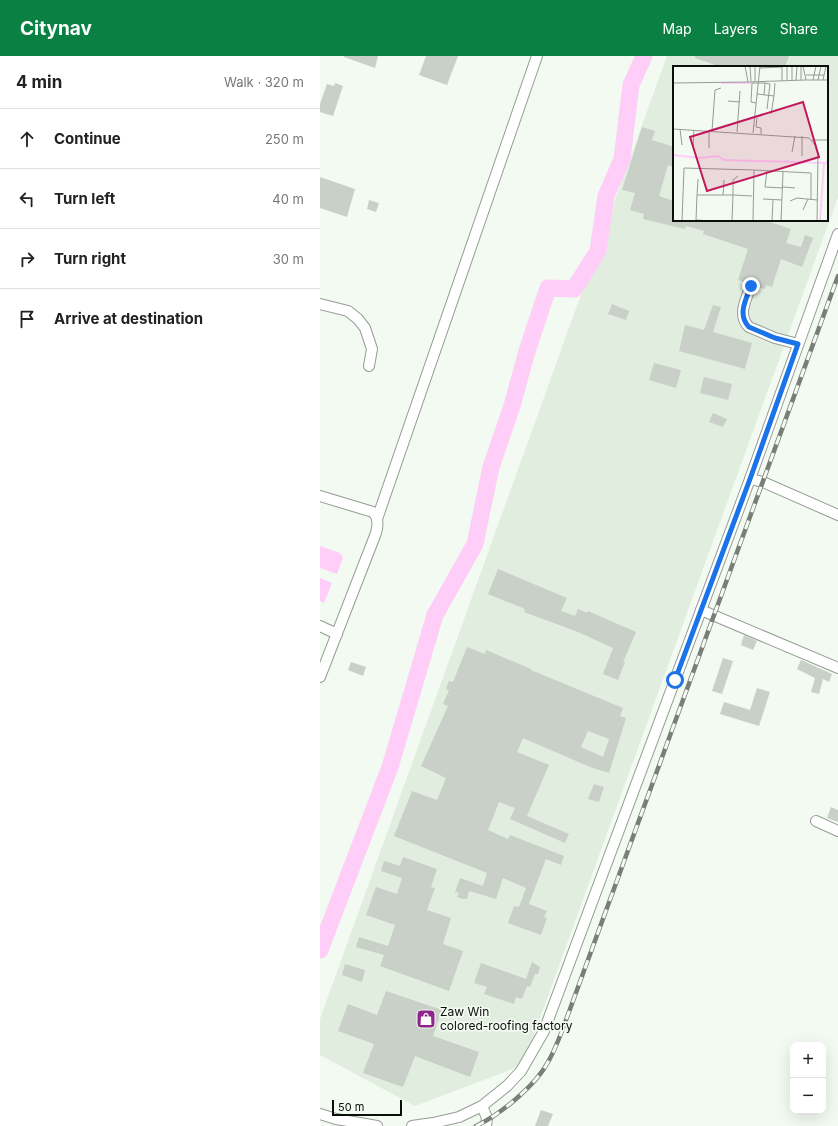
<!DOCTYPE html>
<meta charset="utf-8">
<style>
body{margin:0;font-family:Inter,sans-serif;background:#f6f6f6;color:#222}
.controls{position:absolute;right:12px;bottom:12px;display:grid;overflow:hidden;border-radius:8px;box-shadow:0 4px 16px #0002}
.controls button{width:36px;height:36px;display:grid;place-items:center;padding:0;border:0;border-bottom:1px solid #e0e0e0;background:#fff;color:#222;font:20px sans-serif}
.scale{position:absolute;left:12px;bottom:10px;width:70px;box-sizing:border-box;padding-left:4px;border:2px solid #0c0e0b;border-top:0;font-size:11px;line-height:14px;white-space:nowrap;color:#0c0e0b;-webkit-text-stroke:3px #f2faf1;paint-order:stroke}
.stop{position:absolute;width:12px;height:12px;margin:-9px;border:3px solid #1a73e8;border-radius:50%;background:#fff}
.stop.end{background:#1a73e8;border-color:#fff;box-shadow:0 1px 4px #0008}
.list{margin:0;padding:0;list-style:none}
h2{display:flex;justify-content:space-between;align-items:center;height:52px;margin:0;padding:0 16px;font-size:17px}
h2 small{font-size:13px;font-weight:400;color:#767676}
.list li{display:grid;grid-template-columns:26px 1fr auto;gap:12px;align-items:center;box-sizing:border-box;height:60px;padding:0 16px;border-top:1px solid #e0e0e0}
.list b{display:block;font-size:15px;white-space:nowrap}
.list em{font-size:13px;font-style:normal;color:#767676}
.icon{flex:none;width:22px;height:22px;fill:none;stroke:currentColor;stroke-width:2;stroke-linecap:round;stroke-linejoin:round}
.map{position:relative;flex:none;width:518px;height:1070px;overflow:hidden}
header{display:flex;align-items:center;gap:24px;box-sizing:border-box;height:56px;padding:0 20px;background:#0b8043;color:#fff}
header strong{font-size:19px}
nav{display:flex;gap:22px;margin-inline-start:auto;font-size:14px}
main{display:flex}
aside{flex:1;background:#fff}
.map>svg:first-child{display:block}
</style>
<header>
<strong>Citynav</strong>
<nav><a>Map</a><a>Layers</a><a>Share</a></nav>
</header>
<main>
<aside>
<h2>4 min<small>Walk · 320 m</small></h2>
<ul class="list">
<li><svg class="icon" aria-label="ahead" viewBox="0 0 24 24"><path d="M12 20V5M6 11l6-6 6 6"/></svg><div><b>Continue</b></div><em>250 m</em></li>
<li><svg class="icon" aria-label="left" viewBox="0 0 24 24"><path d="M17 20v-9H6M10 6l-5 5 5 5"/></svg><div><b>Turn left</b></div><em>40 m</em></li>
<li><svg class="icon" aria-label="right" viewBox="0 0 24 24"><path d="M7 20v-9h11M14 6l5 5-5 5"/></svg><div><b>Turn right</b></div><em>30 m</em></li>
<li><svg class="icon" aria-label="arrive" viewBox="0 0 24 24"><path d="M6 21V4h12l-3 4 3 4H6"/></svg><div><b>Arrive at destination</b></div></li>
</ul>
</aside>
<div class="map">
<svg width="518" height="1070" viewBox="0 0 518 1070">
<rect width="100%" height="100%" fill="#f2faf1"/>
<path fill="#e1eddf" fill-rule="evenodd" d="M 347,0 L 518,0 L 518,141 L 203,1009 L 95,1050 L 0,999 L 0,963 ZM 354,11 L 507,11 L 507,164 L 354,164 Z"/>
<g fill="#fecef9">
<path d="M 0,490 L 20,497 L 23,502 L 17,518 L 0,512 Z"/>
<path d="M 0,522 L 12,527 L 4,547 L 0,545 Z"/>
</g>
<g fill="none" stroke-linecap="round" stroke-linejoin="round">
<path stroke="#fecef9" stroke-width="17" d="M 0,894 L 70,711 L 115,559 L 155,488 L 171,411 L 192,350 L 207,295 L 228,232 L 254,233 L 278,195 L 286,140 L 302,103 L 311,29 L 324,0"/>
</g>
<g fill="#c8d0c7" fill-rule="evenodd">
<path d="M 24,0 L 58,0 L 55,12 L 24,1 Z"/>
<path d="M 106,0 L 138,0 L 127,29 L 99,19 Z"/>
<path d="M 375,0 L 469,0 L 465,11 L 401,11 L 375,2 Z"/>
<path d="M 15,27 L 23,30 L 13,60 L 0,56 L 0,48 L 7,28 L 14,30 Z"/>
<path d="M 322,71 L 335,75 L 332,84 L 354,91 L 354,111 L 348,109 L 339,140 L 354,145 L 354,164 L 444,164 L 471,173 L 466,187 L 481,191 L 485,179 L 493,182 L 482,211 L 461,203 L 452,231 L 446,229 L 445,233 L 437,231 L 436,226 L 433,224 L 430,224 L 426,227 L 418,224 L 428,193 L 383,178 L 384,175 L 366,170 L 365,173 L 323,163 L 324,158 L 310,154 L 315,137 L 302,134 Z"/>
<path d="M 0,121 L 35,133 L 27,161 L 0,152 Z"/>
<path d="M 49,144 L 59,147 L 56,156 L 47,153 Z"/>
<path d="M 292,248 L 309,255 L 306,264 L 288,258 Z"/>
<path d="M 393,249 L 401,251 L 393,276 L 432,287 L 425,313 L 359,295 L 365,269 L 384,274 Z"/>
<path d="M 334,307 L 361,314 L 356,332 L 329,324 Z"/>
<path d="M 384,321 L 412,328 L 408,344 L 380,337 Z"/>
<path d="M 393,357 L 407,363 L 403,371 L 389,366 Z"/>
<path d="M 178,513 L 247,542 L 241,555 L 255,560 L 258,553 L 267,557 L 268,555 L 316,576 L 303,606 L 305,606 L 298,624 L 283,618 L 293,592 L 258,576 L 204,556 L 205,553 L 168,538 Z"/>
<path d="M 424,579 L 437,585 L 433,594 L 421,589 Z"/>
<path d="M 147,591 L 165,598 L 166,594 L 211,613 L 211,614 L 303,652 L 300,660 L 306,662 L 289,717 L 270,711 L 203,682 L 197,696 L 229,709 L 207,760 L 249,778 L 245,787 L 190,763 L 195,752 L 179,746 L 168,774 L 188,783 L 190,779 L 244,800 L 241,809 L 226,803 L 210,845 L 209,848 L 227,855 L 224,861 L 227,862 L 221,879 L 188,867 L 194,850 L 199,851 L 206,832 L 183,822 L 176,843 L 149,835 L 147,843 L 143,843 L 137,841 L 139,837 L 135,836 L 140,822 L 163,830 L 167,817 L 74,780 L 92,735 L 117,744 L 126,722 L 101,710 L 128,650 L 123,648 L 129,634 L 126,633 L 129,625 L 133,626 ZM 268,675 L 289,683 L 283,701 L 261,691 Z"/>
<path d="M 403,602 L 413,605 L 402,638 L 392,635 Z"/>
<path d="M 481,604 L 512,618 L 509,626 L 503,623 L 499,638 L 491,636 L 495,622 L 477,613 Z"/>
<path d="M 31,606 L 46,611 L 43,620 L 28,614 Z"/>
<path d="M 437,632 L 450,636 L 439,670 L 400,658 L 404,646 L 430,654 Z"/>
<path d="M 274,728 L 284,731 L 279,746 L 268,743 Z"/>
<path d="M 511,751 L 518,754 L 518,766 L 507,762 Z"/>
<path d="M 83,801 L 117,813 L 111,831 L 115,832 L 107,854 L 131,862 L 123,888 L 143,895 L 129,935 L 60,910 L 64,899 L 36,891 L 39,881 L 68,890 L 75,869 L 46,859 L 56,831 L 77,838 L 82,822 L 61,815 L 64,805 L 80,810 Z"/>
<path d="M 212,906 L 220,911 L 218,918 L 215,918 L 210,931 L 207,930 L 202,943 L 196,941 L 194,948 L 164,938 L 167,931 L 154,927 L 161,907 L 206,923 Z"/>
<path d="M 25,908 L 45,914 L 42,926 L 22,919 Z"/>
<path d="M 66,935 L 122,954 L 113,980 L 159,996 L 150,1021 L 95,1000 L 83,1031 L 43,1017 L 54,988 L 18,975 L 28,948 L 57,959 Z"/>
<path d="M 221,1054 L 233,1058 L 228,1070 L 215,1070 Z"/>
</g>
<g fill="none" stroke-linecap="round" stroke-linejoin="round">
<defs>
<g id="minor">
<path d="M 431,230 C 426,243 417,260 429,271 L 455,282 L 478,288"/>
<path d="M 0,248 L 28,255 L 38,263 L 45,272 L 52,293 L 49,310"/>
<path d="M 430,423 L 443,426 L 518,459"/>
<path d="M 0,440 L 53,456 C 59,462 58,470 56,477 L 0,621"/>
<path d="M 57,463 L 217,0"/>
<path d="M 381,554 L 518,612"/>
<path d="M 0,570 L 17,578"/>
<path d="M 496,765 L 518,775"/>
<path d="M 162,1050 L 167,1062 L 166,1070"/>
<path d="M 0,1058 L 16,1063 L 57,1070"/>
<path d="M 92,1070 L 113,1067 L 139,1061 L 162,1050 L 187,1030 L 201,1015 L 224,975 L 430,423 L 518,178"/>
</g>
</defs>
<use href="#minor" stroke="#959d94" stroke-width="12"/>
<use href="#minor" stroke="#fff" stroke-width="10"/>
<defs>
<path id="rail" d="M 156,1070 C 180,1059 216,1029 228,1006 C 234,996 238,985 242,975 L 518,220"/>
</defs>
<use href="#rail" stroke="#797e78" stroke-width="4.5"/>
<use href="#rail" stroke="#f2faf1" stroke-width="3" stroke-dasharray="9" stroke-linecap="butt"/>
</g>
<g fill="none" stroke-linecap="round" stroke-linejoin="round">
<path stroke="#1a73e8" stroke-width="5" d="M 355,624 L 430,423 L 478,288 L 455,282 L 429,271 C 417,259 426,243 431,230"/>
</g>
<defs>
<symbol id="shop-square" viewBox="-11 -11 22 22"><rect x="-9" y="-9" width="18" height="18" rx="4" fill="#8f268b" stroke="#f2faf1"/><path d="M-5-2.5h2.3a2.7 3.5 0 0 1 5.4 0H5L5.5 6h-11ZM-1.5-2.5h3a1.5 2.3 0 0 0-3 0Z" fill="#fff"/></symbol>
</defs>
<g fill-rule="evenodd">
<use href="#shop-square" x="95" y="952" width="22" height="22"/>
</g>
<g text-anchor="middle" stroke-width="3.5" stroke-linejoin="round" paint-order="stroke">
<g font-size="12" fill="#0c0e0b" stroke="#f2faf1" text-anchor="start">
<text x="120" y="960">Zaw Win<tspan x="120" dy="14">colored-roofing factory</tspan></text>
</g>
</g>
<g transform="translate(353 10)">
<rect width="155" height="155" fill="#f2faf1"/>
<path fill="none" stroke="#fecef9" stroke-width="2" d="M 49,17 L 79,17M 0,89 L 27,92 L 45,90 L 51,94 L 155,97M 147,155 L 151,97"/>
<path fill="none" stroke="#969c95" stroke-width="1" d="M 77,0 L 78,15M 82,0 L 82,15M 109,0 L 109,15M 114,0 L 114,14M 119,0 L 119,14M 87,2 L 109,1M 133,9 L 151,9M 123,14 L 124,0M 128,14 L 128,0M 133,14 L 155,14M 140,14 L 143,0M 145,14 L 148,0M 150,14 L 153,0M 75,16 L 133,14 L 130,0M 0,17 L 75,16 L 72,0M 86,17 L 92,17 L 91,29M 92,17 L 97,18 L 94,43M 84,28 L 101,30 L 98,48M 101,30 L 102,17M 55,35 L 67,36M 83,37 L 78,36 L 79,17 L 86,17M 84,52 L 83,61 L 88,62 L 88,68M 0,63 L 136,72 L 142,79 L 145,89 L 144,155M 7,63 L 9,79M 36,65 L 36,82M 39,65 L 42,24 L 48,22M 64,66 L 67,25M 80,67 L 87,0M 139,74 L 155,74M 20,81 L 21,64M 119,86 L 122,70M 129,90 L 129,70M 94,105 L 92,121 L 110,122M 110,121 L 122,122M 24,129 L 25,113M 50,129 L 51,114M 60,129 L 60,114 L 65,110M 90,133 L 109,134M 117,135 L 124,132 L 144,134M 130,144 L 135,133M 9,155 L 11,102 L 81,104M 39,155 L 23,154 L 24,129 L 60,129M 59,155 L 60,129 L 79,130M 80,155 L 81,104 L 138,107 L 138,134M 99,155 L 100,133M 108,155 L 110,106"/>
<path fill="#c2185b" fill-opacity="0.15" stroke="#c2185b" stroke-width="2" d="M 130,36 L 146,91 L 34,125 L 17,71 Z"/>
<rect width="155" height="155" fill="none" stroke="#0c0e0b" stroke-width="2"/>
</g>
</svg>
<div class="controls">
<button>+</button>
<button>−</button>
</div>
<div class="scale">50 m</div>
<div class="stop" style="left:355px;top:624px"></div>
<div class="stop end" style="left:431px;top:230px"></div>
</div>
</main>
